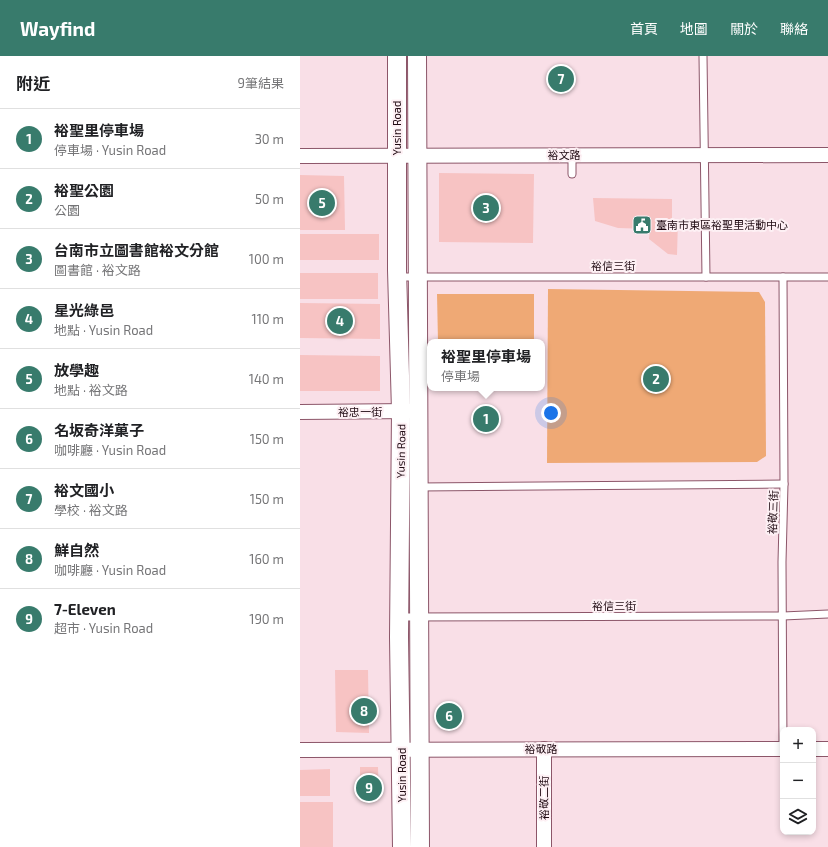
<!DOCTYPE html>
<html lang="zh-TW">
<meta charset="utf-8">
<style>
body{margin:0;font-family:"Exo 2","Noto Sans TC",sans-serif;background:#f6f6f6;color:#202124}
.controls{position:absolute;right:12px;bottom:12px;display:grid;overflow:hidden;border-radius:8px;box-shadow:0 2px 6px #0003}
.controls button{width:36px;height:36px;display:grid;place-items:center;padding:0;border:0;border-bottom:1px solid #e0e0e0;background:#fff;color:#202124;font:20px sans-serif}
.you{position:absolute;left:251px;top:357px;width:14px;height:14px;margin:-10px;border:3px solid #fff;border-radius:50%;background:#1a73e8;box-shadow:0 0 0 6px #1a73e833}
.badge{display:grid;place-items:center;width:26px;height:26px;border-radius:50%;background:#387b6c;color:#fff;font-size:13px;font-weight:700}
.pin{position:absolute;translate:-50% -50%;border:2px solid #fff;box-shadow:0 1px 4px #0006}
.popup{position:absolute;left:127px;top:283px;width:118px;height:52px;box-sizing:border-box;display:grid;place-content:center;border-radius:8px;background:#fff;filter:drop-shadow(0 1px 3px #0005);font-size:13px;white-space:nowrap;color:#757577}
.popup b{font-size:15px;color:#202124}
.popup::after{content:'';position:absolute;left:50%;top:100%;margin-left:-8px;border:8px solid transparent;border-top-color:#fff}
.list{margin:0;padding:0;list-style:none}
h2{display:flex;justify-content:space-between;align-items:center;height:52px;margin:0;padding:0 16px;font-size:17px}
h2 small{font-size:13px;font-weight:400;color:#757577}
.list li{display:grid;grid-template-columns:26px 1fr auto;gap:12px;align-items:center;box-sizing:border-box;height:60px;padding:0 16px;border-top:1px solid #e0e0e0}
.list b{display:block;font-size:15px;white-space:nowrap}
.list p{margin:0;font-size:13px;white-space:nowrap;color:#757577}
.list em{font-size:13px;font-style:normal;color:#757577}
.icon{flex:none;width:22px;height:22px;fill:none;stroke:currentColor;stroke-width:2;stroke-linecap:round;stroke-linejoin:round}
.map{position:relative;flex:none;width:528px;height:791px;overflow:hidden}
header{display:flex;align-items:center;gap:24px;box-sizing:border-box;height:56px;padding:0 20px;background:#387b6c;color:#fff}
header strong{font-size:19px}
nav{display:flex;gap:22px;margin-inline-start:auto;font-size:14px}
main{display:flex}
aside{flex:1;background:#fff}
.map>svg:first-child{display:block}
</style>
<header>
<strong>Wayfind</strong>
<nav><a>首頁</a><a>地圖</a><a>關於</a><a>聯絡</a></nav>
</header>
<main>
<aside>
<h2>附近<small>9筆結果</small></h2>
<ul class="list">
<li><span class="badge">1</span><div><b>裕聖里停車場</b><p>停車場 · Yusin Road</p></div><em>30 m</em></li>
<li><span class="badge">2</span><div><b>裕聖公園</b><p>公園</p></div><em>50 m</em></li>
<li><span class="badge">3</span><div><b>台南市立圖書館裕文分館</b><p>圖書館 · 裕文路</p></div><em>100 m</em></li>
<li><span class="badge">4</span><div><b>星光綠邑</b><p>地點 · Yusin Road</p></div><em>110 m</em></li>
<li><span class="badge">5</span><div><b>放學趣</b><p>地點 · 裕文路</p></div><em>140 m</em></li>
<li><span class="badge">6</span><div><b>名坂奇洋菓子</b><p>咖啡廳 · Yusin Road</p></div><em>150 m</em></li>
<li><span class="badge">7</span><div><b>裕文國小</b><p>學校 · 裕文路</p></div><em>150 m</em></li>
<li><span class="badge">8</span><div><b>鮮自然</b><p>咖啡廳 · Yusin Road</p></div><em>160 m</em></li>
<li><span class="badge">9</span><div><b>7-Eleven</b><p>超市 · Yusin Road</p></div><em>190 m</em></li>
</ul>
</aside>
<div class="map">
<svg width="528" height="791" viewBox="0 0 528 791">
<rect width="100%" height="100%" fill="#f9dfe7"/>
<g fill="#efa975">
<path d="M 248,233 L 459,236 L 465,246 L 466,400 L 457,406 L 247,407 Z"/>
<path d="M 137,238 L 234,238 L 234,286 L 138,286 Z"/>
</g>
<g fill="#f7c3c3">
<path d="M 139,117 L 234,118 L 233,187 L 139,186 Z"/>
<path d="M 0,119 L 44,120 L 45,174 L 0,174 Z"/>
<path d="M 293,142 L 372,143 L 372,164 L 378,164 L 377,199 L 368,198 L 349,183 L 350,173 L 318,172 L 295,165 Z"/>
<rect x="0" y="178" width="79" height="26"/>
<rect x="0" y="217" width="78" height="26"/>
<path d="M 0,247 L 80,248 L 80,283 L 0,282 Z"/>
<path d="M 0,299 L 80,300 L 80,335 L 0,335 Z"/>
<path d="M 35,614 L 68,614 L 69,677 L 36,676 Z"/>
<path d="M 60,711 L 78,711 L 79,744 L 60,742 Z"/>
<path d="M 30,713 L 30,740 L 0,740 L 0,714 Z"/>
<rect x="0" y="746" width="33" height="45"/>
</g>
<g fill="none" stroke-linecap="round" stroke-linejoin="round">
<defs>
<g id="service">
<path d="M 403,0 L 406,221"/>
<path d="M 272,118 L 272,99"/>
<path d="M 98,221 L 528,221"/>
<path d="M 119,431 L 484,428"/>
<path d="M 100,561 L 483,560 L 528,558"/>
<path d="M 483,693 L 482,506 L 484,428 L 483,221"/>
</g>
<g id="minor">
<path d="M 0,100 L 528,99"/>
<path d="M 0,356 L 111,355"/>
<path d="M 244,693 L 244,791"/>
<path d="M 513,693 L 528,693"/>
<path d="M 0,694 L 483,693"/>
</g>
<g id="tertiary">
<path d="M 97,0 L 97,214 L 101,355 L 99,581 L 102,791"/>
<path d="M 117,0 L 120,791"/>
</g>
</defs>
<use href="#service" stroke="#8c5669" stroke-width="9"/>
<use href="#minor" stroke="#8c5669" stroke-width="16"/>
<use href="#tertiary" stroke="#8c5669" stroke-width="20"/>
<use href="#service" stroke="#fff" stroke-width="7"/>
<use href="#minor" stroke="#fff" stroke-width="14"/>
<use href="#tertiary" stroke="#fff" stroke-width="18"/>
</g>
<defs>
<symbol id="civic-square" viewBox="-11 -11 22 22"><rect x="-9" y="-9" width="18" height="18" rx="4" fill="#387b6c" stroke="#fdf0f4"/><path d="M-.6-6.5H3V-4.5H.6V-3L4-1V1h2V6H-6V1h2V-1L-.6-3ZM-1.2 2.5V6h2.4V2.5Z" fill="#fff"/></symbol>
</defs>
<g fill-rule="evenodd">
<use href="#civic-square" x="331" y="158" width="22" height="22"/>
</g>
<g text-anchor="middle" stroke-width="4" stroke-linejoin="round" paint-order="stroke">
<g font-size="11" fill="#1f0a12" stroke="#fdf0f4">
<text transform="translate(97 72) rotate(-90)" y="4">Yusin Road</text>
<text x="264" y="103">裕文路</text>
<text x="313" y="214">裕信三街</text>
<text x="60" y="360">裕忠一街</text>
<text transform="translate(101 395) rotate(-89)" y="4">Yusin Road</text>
<text transform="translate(473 456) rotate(-88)" y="4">裕敬三街</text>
<text x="314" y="554">裕信三街</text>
<text x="241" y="697">裕敬路</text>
<text transform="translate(102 719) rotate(-90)" y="4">Yusin Road</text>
<text transform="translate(244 742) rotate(-90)" y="4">裕敬二街</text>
</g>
<g font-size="11" fill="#1f0a12" stroke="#fdf0f4" text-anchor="start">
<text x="356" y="173">臺南市東區裕聖里活動中心</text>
</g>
</g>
</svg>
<div class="controls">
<button>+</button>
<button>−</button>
<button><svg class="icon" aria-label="layers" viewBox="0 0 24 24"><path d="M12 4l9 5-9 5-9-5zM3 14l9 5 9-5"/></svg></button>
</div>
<div class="you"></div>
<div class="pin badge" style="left:186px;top:363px">1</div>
<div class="popup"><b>裕聖里停車場</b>停車場</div>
<div class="pin badge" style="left:356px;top:323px">2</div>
<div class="pin badge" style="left:186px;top:152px">3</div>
<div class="pin badge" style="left:40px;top:265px">4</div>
<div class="pin badge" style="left:22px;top:147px">5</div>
<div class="pin badge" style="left:149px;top:660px">6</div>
<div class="pin badge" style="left:261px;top:23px">7</div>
<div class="pin badge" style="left:64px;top:655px">8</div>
<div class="pin badge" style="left:69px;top:732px">9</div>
</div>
</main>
